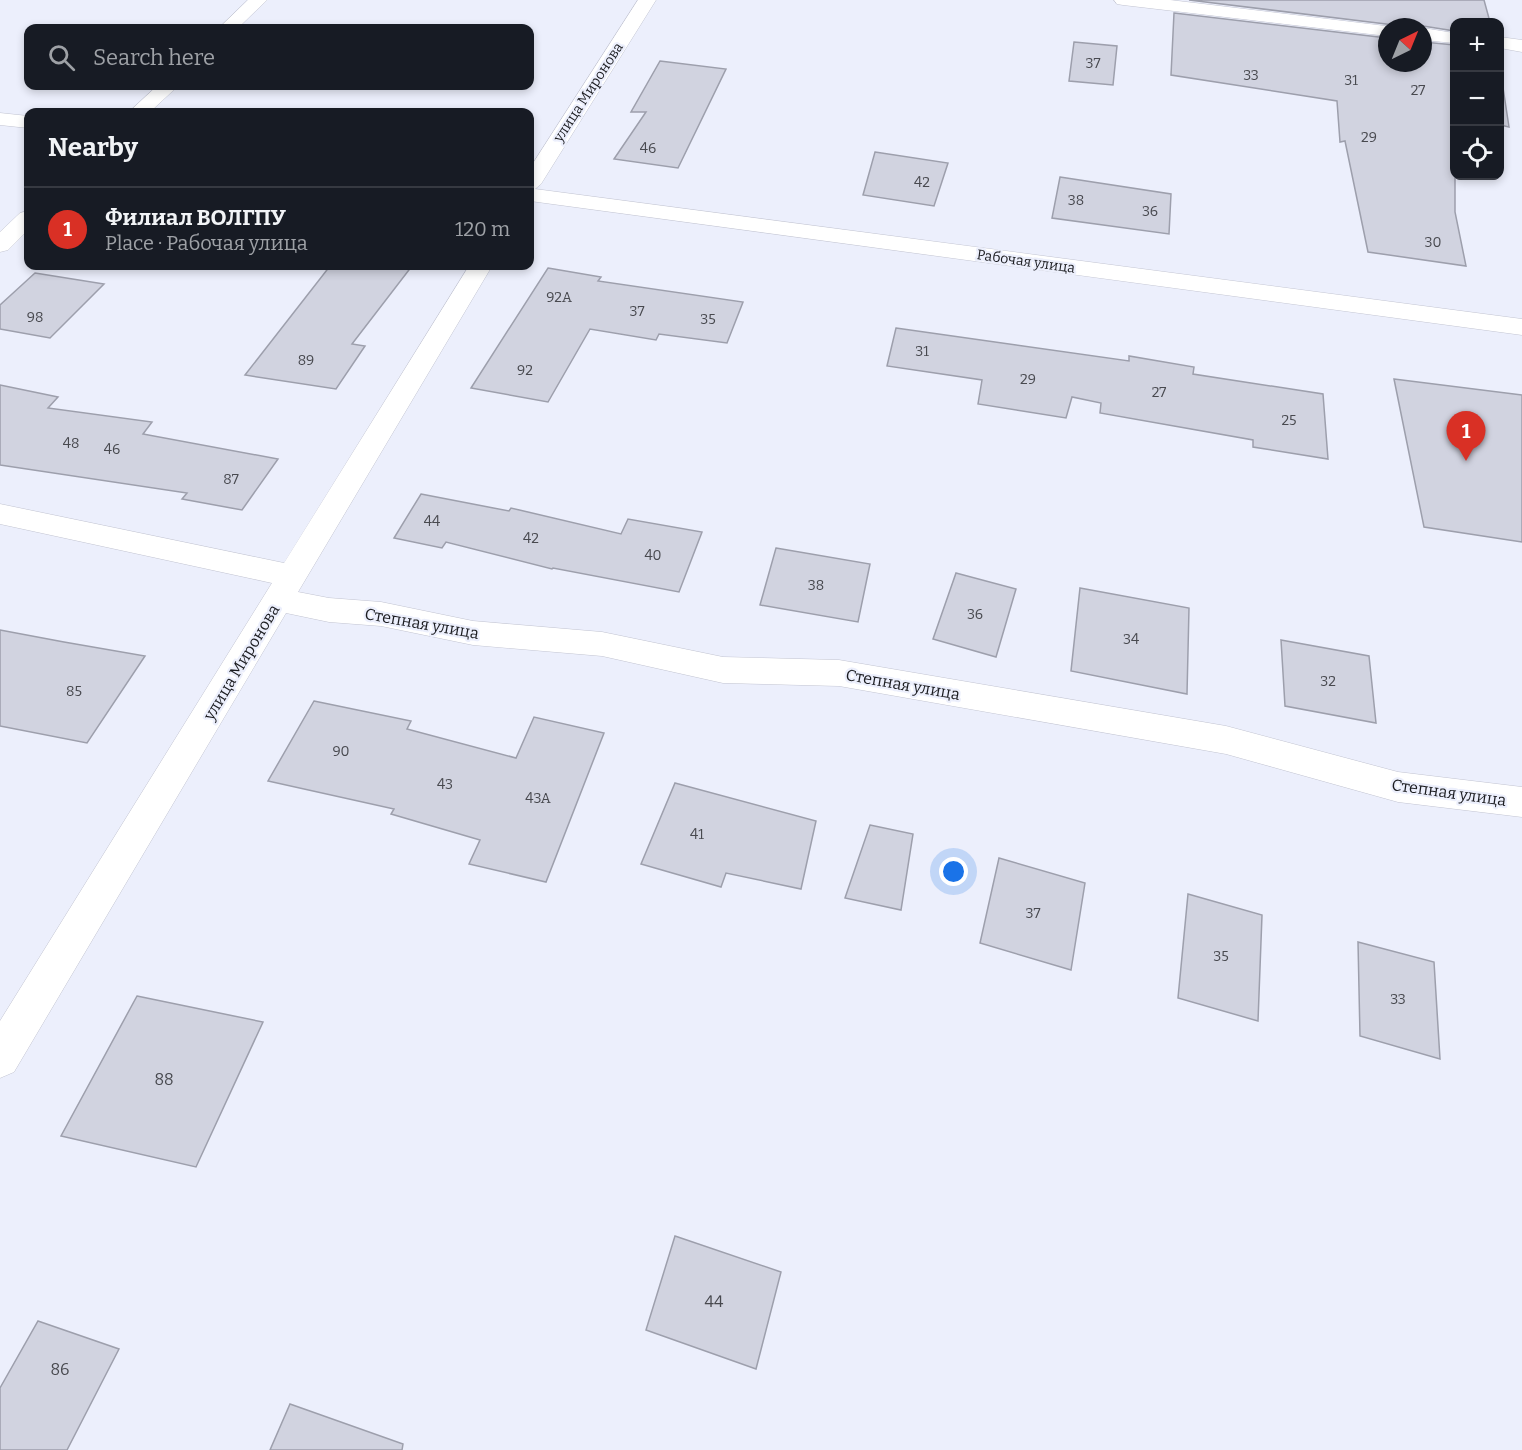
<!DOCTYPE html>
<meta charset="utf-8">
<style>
body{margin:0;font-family:Bitter,serif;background:#20242c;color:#f1f3f6}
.controls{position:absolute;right:18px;top:18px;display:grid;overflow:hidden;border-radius:12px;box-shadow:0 3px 9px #0003}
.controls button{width:54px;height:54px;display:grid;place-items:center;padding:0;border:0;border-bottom:2px solid #363941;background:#171b24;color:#f1f3f6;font:30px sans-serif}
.compass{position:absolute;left:1378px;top:18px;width:54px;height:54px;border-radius:50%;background:#171b24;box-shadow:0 3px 9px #0003;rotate:43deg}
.you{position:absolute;left:954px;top:872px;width:21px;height:21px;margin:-15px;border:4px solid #fff;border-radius:50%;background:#1a73e8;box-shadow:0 0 0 9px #1a73e833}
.badge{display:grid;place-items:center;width:39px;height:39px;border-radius:50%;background:#d93025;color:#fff;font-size:20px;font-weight:700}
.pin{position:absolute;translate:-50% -50px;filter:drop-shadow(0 2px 3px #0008)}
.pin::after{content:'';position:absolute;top:32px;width:21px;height:18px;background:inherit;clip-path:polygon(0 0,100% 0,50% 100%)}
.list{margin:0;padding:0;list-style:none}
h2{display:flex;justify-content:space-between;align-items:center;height:78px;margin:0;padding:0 24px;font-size:26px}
h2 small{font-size:20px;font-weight:400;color:#9ea1a6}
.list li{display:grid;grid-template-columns:39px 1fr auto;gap:18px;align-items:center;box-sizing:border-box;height:84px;padding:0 24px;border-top:2px solid #363941}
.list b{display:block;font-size:22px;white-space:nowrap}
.list p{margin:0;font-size:20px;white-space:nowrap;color:#9ea1a6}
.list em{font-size:20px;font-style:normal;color:#9ea1a6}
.icon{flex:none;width:33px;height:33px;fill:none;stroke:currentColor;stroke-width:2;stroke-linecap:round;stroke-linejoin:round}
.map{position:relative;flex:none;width:1522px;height:1450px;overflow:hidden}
.search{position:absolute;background:#171b24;box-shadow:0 3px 9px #0003;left:24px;top:24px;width:510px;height:66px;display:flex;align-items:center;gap:15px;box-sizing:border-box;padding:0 21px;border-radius:12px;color:#9ea1a6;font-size:22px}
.panel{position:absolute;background:#171b24;box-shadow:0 3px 9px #0003;left:24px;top:108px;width:510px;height:162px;border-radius:12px}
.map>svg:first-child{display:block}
</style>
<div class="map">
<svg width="1522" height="1450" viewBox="0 0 1522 1450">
<rect width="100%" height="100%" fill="#eceffc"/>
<g fill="#d1d3e0" stroke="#9d9fac" stroke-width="1.5">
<path d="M 1189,0 L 1484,0 L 1490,22 L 1455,22 L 1455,31 L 1423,26 L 1396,27 L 1394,25 Z"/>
<path d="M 1174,13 L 1387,38 L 1387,63 L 1423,63 L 1423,42 L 1455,45 L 1455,212 L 1466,266 L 1368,252 L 1345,141 L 1340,142 L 1337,101 L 1171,75 Z"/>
<path d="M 1074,42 L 1117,46 L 1113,85 L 1069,81 Z"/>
<path d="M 660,61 L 726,69 L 678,168 L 614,159 L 646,112 L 631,112 Z"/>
<path d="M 1500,68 L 1509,127 L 1500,125 Z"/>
<path d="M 875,152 L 948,163 L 934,206 L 863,195 Z"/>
<path d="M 1060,177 L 1171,194 L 1169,234 L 1052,218 Z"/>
<path d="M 330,266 L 412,266 L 352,344 L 365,346 L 336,389 L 245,375 Z"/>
<path d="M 548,268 L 601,277 L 598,281 L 743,302 L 727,343 L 659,334 L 656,340 L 590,329 L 548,402 L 471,388 Z"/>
<path d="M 35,273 L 104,284 L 50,338 L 0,329 L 0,305 Z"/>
<path d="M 896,328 L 1129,361 L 1129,356 L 1194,367 L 1193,374 L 1323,394 L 1328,459 L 1253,447 L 1253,440 L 1100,413 L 1101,403 L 1072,397 L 1066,418 L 978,404 L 982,380 L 887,366 Z"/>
<path d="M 1394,379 L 1522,395 L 1522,542 L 1424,527 Z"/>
<path d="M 0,385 L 58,397 L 48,408 L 152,422 L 143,434 L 278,459 L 242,510 L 182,499 L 187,493 L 0,465 Z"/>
<path d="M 421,494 L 509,511 L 511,508 L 621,534 L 628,519 L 702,532 L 679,592 L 553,568 L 552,569 L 446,542 L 442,548 L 394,538 Z"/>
<path d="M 776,548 L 870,564 L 858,622 L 760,605 Z"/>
<path d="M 956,573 L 1016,589 L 996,657 L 933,639 Z"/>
<path d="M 1080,588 L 1189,608 L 1187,694 L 1071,671 Z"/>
<path d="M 0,630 L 64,642 L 145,656 L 87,743 L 0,726 Z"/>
<path d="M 1281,640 L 1369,656 L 1376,723 L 1285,706 Z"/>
<path d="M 314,701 L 411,721 L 407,729 L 516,758 L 534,717 L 604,733 L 546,882 L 469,864 L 480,840 L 391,814 L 394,809 L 268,781 Z"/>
<path d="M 675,783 L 816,821 L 801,889 L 726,873 L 721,887 L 641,864 Z"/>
<path d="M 870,825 L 913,834 L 901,910 L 845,898 Z"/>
<path d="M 999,858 L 1085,883 L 1071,970 L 980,943 Z"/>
<path d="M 1188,894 L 1262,915 L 1258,1021 L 1178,998 Z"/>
<path d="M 1358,942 L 1434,962 L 1440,1059 L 1360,1036 Z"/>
<path d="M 137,996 L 263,1022 L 196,1167 L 61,1136 Z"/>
<path d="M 675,1236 L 781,1272 L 756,1369 L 646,1330 Z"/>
<path d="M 38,1321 L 119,1349 L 67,1450 L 0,1450 L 0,1388 Z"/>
<path d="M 290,1404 L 403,1444 L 402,1450 L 270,1450 Z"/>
</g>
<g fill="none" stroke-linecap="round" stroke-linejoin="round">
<defs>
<g id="street">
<path d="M 248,0 L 267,0 L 238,28 L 219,28 Z"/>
<path d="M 638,0 L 656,0 L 541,184 L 535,189 L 1522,319 L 1522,335 L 530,201 L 530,168 Z"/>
<path d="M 1114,0 L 1170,0 L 1394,27 L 1387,27 L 1387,36 L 1123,5 L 1117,4 Z"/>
<path d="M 1423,28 L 1454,33 L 1454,43 L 1423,40 Z"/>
<path d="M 1500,37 L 1522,40 L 1522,52 L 1500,48 Z"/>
<path d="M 157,86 L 178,86 L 150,112 L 129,112 Z"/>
<path d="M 0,113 L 28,116 L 28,128 L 0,125 Z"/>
<path d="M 28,211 L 28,230 L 8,250 L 0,252 L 0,232 L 20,213 Z"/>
<path d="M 469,266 L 492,266 L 298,592 L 329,598 L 381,602 L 473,621 L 602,632 L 723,657 L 839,660 L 1226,726 L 1398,772 L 1522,787 L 1522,817 L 1398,802 L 1226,754 L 839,686 L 723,683 L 602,656 L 473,645 L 381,626 L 329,622 L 286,613 L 14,1072 L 0,1078 L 0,1021 L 272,583 L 0,524 L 0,504 L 284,563 Z"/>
</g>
</defs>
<use href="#street" stroke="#c2c4d1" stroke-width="1"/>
<use href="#street" fill="#fff" fill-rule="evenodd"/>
</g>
<g text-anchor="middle" stroke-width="4.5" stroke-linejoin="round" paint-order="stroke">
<g font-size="14" fill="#48494f">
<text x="1093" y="68">37</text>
<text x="1251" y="80">33</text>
<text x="1351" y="85">31</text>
<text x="1418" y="95">27</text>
<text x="1369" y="142">29</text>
<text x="648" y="153">46</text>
<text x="922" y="187">42</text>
<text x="1076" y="205">38</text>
<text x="1150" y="216">36</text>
<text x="1433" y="247">30</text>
<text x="559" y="302">92А</text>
<text x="637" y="316">37</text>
<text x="35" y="322">98</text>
<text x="708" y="324">35</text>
<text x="922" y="356">31</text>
<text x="306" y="365">89</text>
<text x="525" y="375">92</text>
<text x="1028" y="384">29</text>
<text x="1159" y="397">27</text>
<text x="1289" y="425">25</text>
<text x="71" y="448">48</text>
<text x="112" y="454">46</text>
<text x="231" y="484">87</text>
<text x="432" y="526">44</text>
<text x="531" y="543">42</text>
<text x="653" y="560">40</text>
<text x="816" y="590">38</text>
<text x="975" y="619">36</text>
<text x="1131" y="644">34</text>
<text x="1328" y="686">32</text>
<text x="74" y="696">85</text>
<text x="341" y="756">90</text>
<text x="445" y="789">43</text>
<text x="538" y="803">43А</text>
<text x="697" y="839">41</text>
<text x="1033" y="918">37</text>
<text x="1221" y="961">35</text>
<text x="1398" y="1004">33</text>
</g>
<g font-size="14" fill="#1a1b1f" stroke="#eceffc">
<text transform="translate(588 92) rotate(-57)" y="5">улица Миронова</text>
<text transform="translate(1026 261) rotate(8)" y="5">Рабочая улица</text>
</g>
<g font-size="16" fill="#1a1b1f" stroke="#eceffc">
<text transform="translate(422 623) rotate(10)" y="6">Степная улица</text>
<text transform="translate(241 662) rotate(-59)" y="6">улица Миронова</text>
<text transform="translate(903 684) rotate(10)" y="6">Степная улица</text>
<text transform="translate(1449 792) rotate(8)" y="6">Степная улица</text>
</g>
<g font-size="16" fill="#48494f">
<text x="164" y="1085">88</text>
<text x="714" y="1307">44</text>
<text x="60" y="1375">86</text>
</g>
</g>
</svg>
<div class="controls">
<button>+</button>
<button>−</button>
<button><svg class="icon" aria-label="locate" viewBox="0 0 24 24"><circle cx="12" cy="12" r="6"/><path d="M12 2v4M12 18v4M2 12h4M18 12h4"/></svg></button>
</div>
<svg class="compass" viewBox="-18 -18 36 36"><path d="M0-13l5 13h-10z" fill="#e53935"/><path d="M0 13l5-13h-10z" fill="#9ea1a6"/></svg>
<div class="you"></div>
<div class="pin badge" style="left:1466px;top:461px">1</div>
<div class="search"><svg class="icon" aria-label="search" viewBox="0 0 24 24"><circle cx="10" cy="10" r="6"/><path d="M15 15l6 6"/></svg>Search here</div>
<section class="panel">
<h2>Nearby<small></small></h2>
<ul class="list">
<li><span class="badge">1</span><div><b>Филиал ВОЛГПУ</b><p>Place · Рабочая улица</p></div><em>120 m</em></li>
</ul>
</section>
</div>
